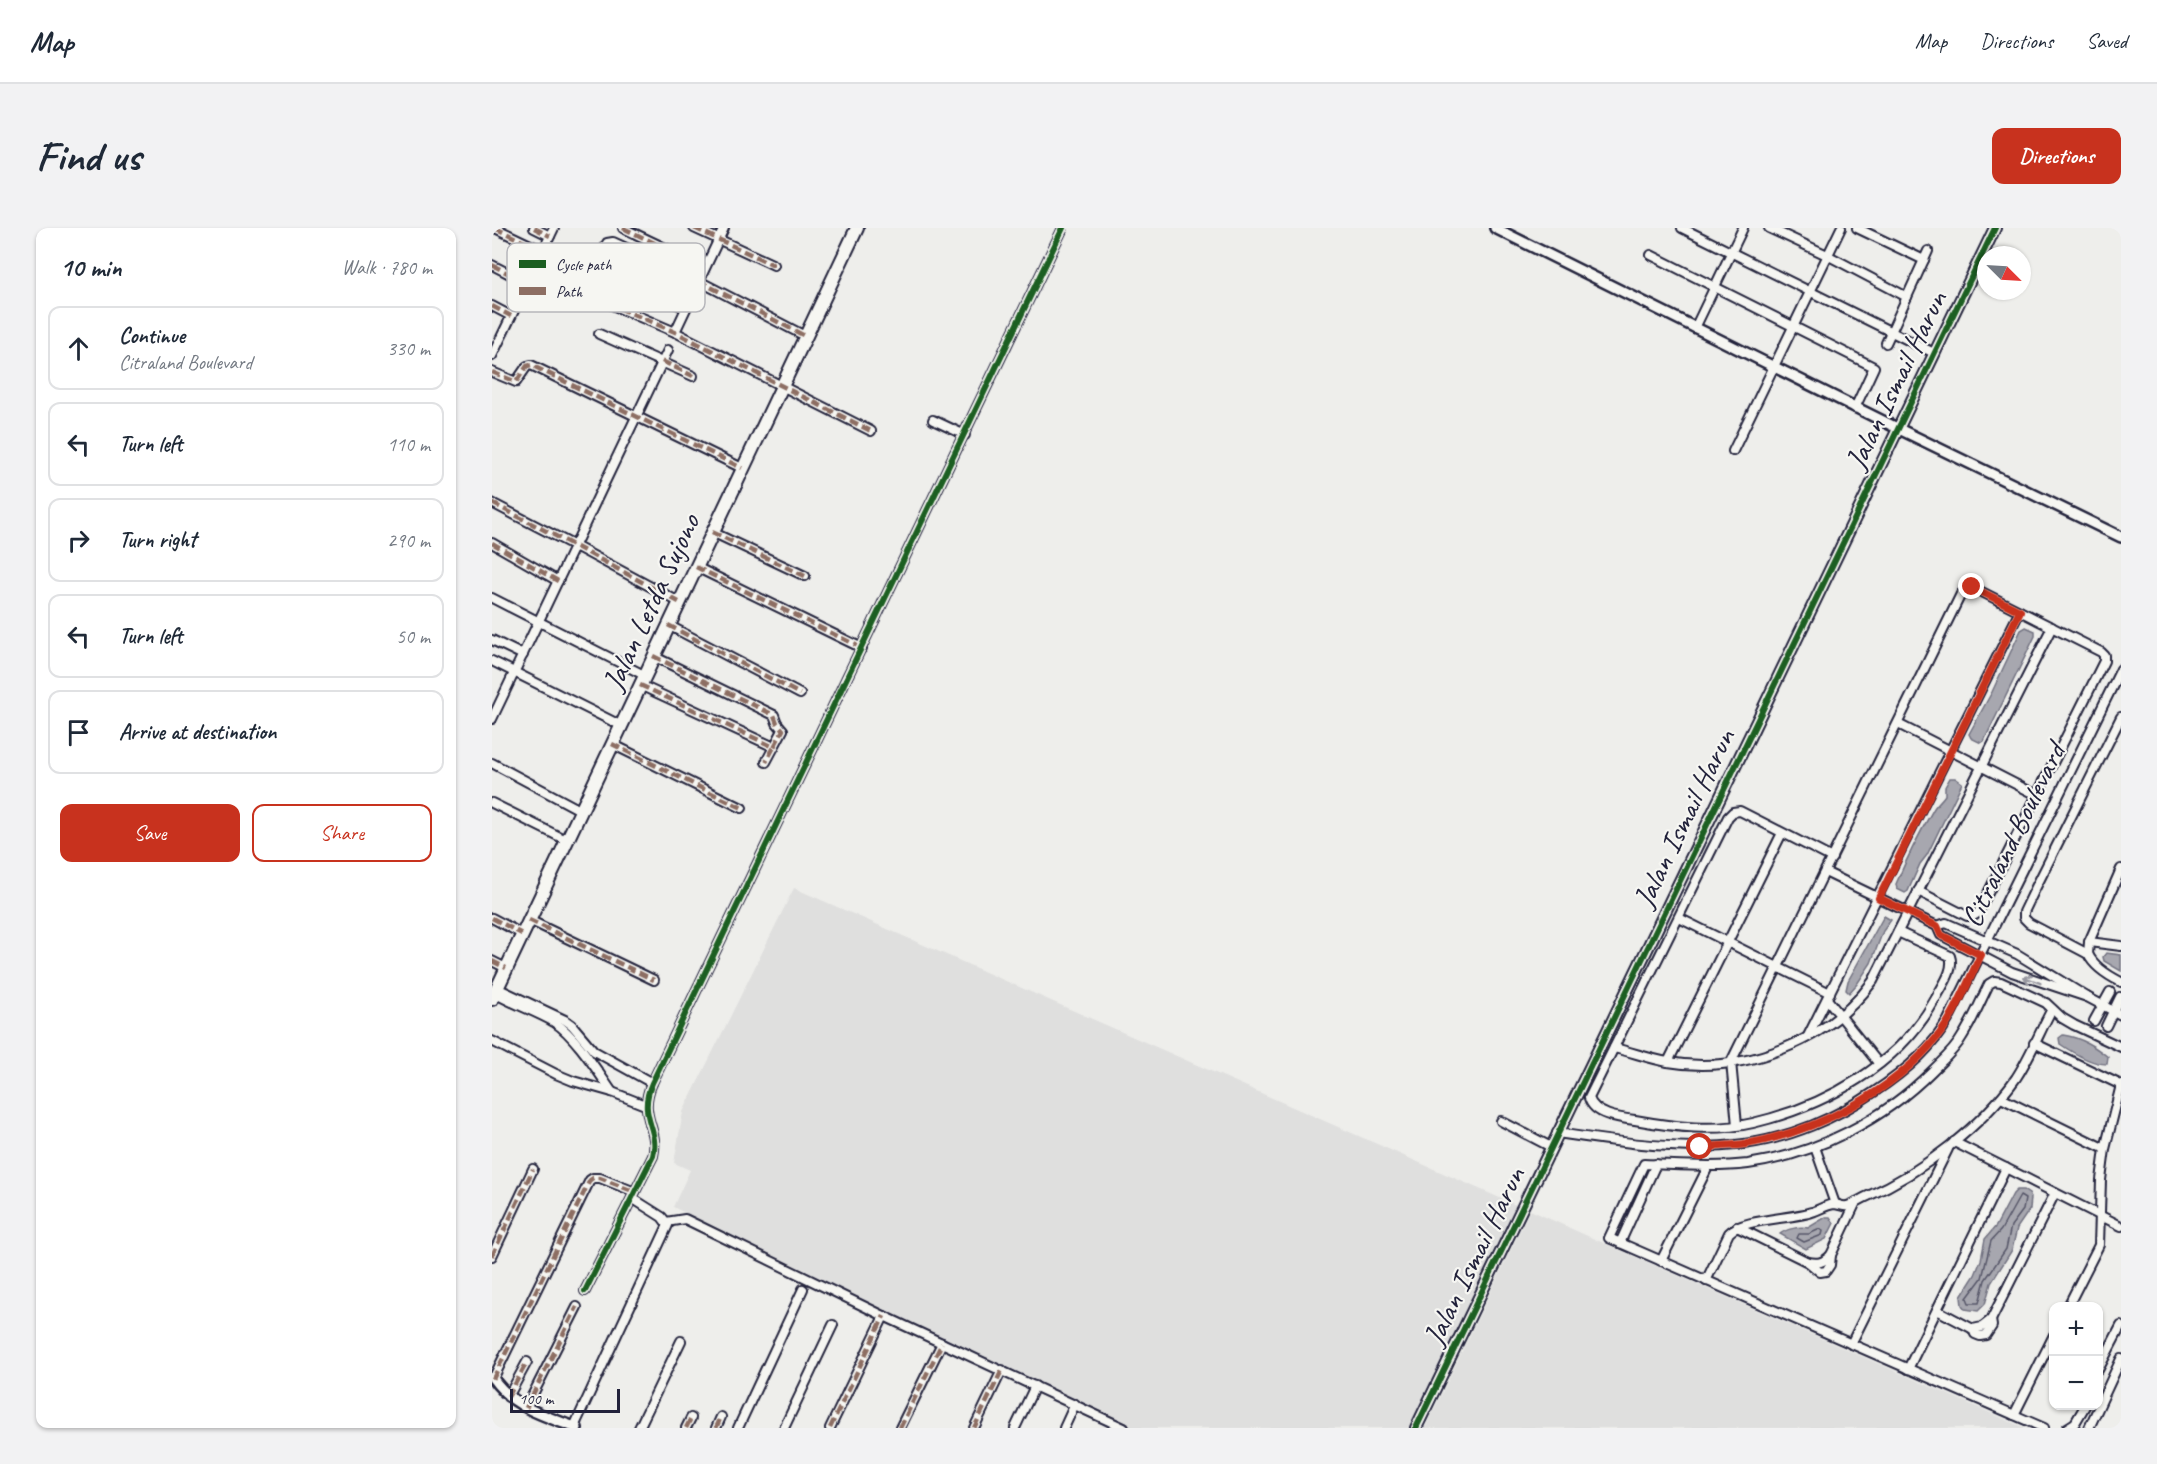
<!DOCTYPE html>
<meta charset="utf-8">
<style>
body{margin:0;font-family:Caveat,sans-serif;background:#f2f2f3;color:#1f2937}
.controls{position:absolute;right:18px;bottom:18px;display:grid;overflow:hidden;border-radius:12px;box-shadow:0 2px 4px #0004}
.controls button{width:54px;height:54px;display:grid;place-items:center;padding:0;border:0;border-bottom:2px solid #e0e1e3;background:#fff;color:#1f2937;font:30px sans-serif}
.compass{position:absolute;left:1485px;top:18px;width:54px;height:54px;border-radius:50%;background:#fff;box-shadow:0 2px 4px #0004;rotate:114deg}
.scale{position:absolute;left:18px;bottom:15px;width:110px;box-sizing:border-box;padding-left:6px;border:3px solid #22223b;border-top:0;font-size:16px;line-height:21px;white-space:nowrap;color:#22223b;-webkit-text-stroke:4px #f6f6f2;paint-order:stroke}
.stop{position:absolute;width:18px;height:18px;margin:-14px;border:4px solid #c8321e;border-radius:50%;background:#fff}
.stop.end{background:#c8321e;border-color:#fff;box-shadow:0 2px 6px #0008}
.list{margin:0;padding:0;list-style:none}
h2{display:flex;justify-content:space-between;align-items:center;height:78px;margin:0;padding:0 24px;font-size:26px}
h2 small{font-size:20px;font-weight:400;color:#747a83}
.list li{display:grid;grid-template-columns:39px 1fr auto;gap:18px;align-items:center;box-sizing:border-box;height:84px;margin:0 12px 12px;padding:0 12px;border:2px solid #e0e1e3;border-radius:12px}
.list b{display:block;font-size:22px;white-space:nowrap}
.list p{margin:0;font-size:20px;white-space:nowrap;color:#747a83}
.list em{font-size:20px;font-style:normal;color:#747a83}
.actions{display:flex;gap:12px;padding:18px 24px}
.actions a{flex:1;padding:14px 0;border:2px solid #c8321e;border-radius:12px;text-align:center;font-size:21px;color:#c8321e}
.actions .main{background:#c8321e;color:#fff}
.icon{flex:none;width:33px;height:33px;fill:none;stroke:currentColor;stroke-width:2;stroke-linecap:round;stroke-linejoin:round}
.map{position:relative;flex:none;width:1629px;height:1200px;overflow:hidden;border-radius:12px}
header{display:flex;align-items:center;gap:36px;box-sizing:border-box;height:84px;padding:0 30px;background:#fff;border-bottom:2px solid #e0e1e3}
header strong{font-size:28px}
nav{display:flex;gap:33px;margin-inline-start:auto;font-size:21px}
.intro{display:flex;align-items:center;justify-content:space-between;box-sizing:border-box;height:144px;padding:0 36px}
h1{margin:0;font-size:42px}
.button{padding:15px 27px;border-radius:12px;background:#c8321e;color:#fff;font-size:21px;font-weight:700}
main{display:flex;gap:36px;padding:0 36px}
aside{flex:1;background:#fff;border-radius:12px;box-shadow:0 2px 4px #0004}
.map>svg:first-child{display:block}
</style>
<header>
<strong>Map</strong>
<nav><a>Map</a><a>Directions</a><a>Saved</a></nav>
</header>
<div class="intro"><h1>Find us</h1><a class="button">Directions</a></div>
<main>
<aside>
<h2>10 min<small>Walk · 780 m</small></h2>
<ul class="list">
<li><svg class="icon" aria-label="ahead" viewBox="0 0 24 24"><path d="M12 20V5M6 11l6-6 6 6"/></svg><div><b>Continue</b><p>Citraland Boulevard</p></div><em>330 m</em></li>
<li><svg class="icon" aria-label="left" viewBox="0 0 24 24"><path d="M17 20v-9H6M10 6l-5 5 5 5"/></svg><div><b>Turn left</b></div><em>110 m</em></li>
<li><svg class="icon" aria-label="right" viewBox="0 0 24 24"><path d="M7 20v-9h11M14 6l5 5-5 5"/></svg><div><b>Turn right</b></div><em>290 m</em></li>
<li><svg class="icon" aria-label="left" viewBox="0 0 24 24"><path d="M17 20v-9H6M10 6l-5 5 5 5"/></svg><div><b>Turn left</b></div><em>50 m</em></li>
<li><svg class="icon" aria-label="arrive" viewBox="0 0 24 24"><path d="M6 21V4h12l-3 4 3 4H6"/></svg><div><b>Arrive at destination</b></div></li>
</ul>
<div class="actions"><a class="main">Save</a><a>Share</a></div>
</aside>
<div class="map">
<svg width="1629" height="1200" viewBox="0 0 1629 1200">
<rect width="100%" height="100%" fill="#eeeeeb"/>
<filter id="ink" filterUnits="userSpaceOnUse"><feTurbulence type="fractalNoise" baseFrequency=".0167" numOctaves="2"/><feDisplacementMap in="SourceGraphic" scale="12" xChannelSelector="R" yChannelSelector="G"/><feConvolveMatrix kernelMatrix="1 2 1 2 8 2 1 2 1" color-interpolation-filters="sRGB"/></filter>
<g filter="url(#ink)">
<g fill="#dfdfde">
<path d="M 302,660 L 1026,978 L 918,1200 L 632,1200 L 181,979 L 198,942 L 182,935 L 191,884 Z"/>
<path d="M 1038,982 L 1091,1006 L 1533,1200 L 933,1200 Z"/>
</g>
<g fill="#a7a7af" stroke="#727281" stroke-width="1.5">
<path d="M 1534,399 L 1543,403 L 1543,408 L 1492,513 L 1489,515 L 1479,510 L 1477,506 L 1500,464 L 1529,402 Z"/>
<path d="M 1458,550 L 1463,550 L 1470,555 L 1435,627 L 1428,636 L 1416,663 L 1413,665 L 1405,661 L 1404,656 C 1415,630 1427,606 1441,582 C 1444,576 1450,572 1453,567 L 1453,559 Z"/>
<path d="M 1392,688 L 1399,692 L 1391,703 L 1379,735 L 1365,756 L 1357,765 L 1354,762 L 1356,753 Z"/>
<path d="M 1614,725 L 1629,727 L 1629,743 L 1612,733 L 1611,729 Z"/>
<path d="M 1571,807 C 1590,810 1602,818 1616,829 L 1615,836 C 1599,836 1581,825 1568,816 L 1567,810 Z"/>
<path d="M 1525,962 L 1531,962 L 1537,966 L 1539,970 L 1538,981 L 1525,1000 L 1520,1022 L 1499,1055 L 1493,1076 L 1486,1083 L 1473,1081 L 1470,1077 L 1469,1069 L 1483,1047 L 1489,1032 L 1493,1011 L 1504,998 L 1521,966 Z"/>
<path d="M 1334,989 L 1338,989 L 1342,995 L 1334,1011 L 1314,1021 L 1288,1006 C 1294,1001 1308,998 1316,1000 Z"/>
</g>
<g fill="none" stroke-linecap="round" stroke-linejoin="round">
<g stroke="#575769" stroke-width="1.5">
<path d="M 1528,968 L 1533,971 L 1531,982 L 1519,998 L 1514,1021 L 1493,1052 L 1487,1075 L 1477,1075 L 1475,1070 L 1490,1050 L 1499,1013 L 1509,1002 Z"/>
<path d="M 1328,1001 L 1331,1003 L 1330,1007 L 1312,1014 L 1305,1010 L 1307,1006 L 1317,1006 Z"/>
</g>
<defs>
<g id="minor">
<path d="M 3,0 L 51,23"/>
<path d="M 42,0 L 58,8"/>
<path d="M 131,0 L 213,39"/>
<path d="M 202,0 L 282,37"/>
<path d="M 1190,0 L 1442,125"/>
<path d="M 1277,0 L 1335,27 L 1415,69"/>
<path d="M 1365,0 L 1432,32"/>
<path d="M 1159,27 L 1382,139 L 1363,180"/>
<path d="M 0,37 L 35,55"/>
<path d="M 43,39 L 62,46 L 78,59 L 183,104 L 379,203"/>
<path d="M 0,78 L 19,88"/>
<path d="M 194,80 L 164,67 L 145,68 L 104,49 L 102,43 L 115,15 L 121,14 L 207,53 L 313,108"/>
<path d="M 1203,100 L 1251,0"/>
<path d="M 183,104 L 232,0"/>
<path d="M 107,106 L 201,148"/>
<path d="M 1394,115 L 1436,23"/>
<path d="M 0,128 L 62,0"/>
<path d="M 0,144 L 24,154 L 35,138 L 39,137 L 250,240"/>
<path d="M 441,192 L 473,207"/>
<path d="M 1241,223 L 1349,0"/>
<path d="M 0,275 L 83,318 L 187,374"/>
<path d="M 220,304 L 313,348"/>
<path d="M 0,315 L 66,353"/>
<path d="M 204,339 L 370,420"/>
<path d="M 0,370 L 152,447"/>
<path d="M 176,397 L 308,466"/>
<path d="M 0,412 L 31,427"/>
<path d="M 161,428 L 282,487 L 285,495 L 291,502 L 282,519"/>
<path d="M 0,433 L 128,497"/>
<path d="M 148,457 L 282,519 L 274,534"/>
<path d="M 1629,489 L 1544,659 L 1532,684 L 1532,690 L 1537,695 L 1596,726 C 1602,739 1617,748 1629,754"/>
<path d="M 0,491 L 176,122"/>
<path d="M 1406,496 L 1545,567"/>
<path d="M 120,516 L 250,580"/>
<path d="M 0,535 L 88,582"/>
<path d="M 0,575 L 74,612"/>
<path d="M 1340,630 L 1248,583 L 1241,584 L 1236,589 L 1097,870 C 1102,887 1127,890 1143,892 C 1181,899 1223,904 1261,895 C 1333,878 1408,837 1444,770 C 1450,758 1463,742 1458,728 L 1406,704"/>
<path d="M 1333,644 L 1445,698 L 1449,707 L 1520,744 L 1595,769"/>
<path d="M 0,690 L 30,706"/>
<path d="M 1187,690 L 1338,765"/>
<path d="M 37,692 L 162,752"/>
<path d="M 1445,698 L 1454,695 L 1525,726 L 1595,769 L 1629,787"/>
<path d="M 1597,714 L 1629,718"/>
<path d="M 1596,726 L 1597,714 L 1629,641"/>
<path d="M 0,733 L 14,740"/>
<path d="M 5,760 L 73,792 L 80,797 L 102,823 L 160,855"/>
<path d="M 6,767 C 24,777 45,784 62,794 C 83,807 106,844 120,864"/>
<path d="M 1335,771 L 1387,836"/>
<path d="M 1602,793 L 1618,764"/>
<path d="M 1614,798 L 1628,769"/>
<path d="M 1316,808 L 1528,383"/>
<path d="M 0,813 L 64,846 L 81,853 L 120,864 L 153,877"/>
<path d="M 1542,815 L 1629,857"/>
<path d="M 1122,820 C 1140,824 1158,831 1176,834 C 1250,847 1337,814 1381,753 L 1560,399"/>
<path d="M 1176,834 L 1290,605"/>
<path d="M 1509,870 L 1613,921"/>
<path d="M 1009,893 L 1059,919"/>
<path d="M 1245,897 L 1239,834 L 1469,366 L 1480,359 L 1609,424 L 1612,427 L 1612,433 L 1486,685 L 1481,688 L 1475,688 L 1426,663"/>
<path d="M 1065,905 C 1126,914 1190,924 1252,916 C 1298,910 1344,890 1382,864 C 1411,845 1439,822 1456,792 L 1629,441"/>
<path d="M 1462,914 L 1629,998"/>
<path d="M 1323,919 L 1343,976"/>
<path d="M 174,994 L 193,991 L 392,1088 L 632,1200"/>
<path d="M 1245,999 L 1316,1034 C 1326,1036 1331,1035 1339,1027 L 1364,974"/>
<path d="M 1128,1015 L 1164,936"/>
<path d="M 0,1028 L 41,941"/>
<path d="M 1169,1033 L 1216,939"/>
<path d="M 1316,1034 L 1328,1044 L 1334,1043 L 1338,1037 L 1339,1027"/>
<path d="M 1214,1053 L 1237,1005 C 1250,991 1299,991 1320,984 C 1327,982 1334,977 1342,976 C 1346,976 1350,979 1355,978 C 1362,976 1369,971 1376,968 C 1429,945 1490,898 1524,850 C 1538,829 1548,803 1560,781"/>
<path d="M 93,1063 L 161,928 C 168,900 145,889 160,855 L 571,0"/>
<path d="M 1576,1078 L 1607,1017 L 1609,952 L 1613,921 L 1629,857"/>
<path d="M 1445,1082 L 1481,1101 L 1490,1099 L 1499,1092 L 1563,965"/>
<path d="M 1481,1101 L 1483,1106 L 1488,1108 L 1494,1107 L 1500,1098 L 1499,1092"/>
<path d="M 1359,1116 L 1456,921"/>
<path d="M 1416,1141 L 1514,940"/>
<path d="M 1606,1142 L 1629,1098"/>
<path d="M 1,1151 L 98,952 L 101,950 L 108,950 L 143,964"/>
<path d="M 16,1169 L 35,1134"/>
<path d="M 34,1180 L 85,1079"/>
<path d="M 1522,1187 L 1562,1107"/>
<path d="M 82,1199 L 176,997 L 170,989 L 140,970"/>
<path d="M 147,1200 L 189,1113"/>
<path d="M 194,1200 L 199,1190"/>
<path d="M 224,1200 L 229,1189"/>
<path d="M 246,1200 L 311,1061"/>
<path d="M 292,1200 L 341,1097"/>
<path d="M 338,1200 L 392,1088"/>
<path d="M 408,1200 L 450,1115"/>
<path d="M 482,1200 L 510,1142"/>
<path d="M 523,1200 L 543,1158"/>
<path d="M 572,1200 L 583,1176"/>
<path d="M 1552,1200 L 1117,1010 L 1152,936 C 1187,937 1222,940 1256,936 C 1325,926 1391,892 1440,843 C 1451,832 1463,822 1470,809 C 1481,792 1488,774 1497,756 L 1502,753 L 1509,754 L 1554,775 L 1570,790 L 1582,797 L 1629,819"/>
<path d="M 1575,1200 L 1583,1195 L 1593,1178"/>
<path d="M 1597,1200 L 1629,1131"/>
</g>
<g id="tertiary">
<path d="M 1003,0 L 1405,200 L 1629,309"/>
<path d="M 0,1149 C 21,1180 51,1187 85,1200"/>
<path d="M 924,1200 L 1503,0"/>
</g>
<path id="trunk" d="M 0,771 L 365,0"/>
</defs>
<use href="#minor" stroke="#22223b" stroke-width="12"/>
<use href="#tertiary" stroke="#22223b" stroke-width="14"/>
<use href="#trunk" stroke="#22223b" stroke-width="16"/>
<use href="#minor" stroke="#f6f6f2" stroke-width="8"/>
<use href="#tertiary" stroke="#f6f6f2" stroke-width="9"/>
<use href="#trunk" stroke="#f6f6f2" stroke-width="12"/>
<g stroke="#8d6e63" stroke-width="4.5" stroke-dasharray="9 4.5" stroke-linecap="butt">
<path d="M 3,0 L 51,23"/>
<path d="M 42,0 L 58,8"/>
<path d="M 131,0 L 213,39"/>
<path d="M 202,0 L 282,37"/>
<path d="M 0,37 L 35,55"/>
<path d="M 43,39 L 62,46 L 78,59 L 183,104 L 379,203"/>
<path d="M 207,53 L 313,108"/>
<path d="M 0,78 L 19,88"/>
<path d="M 170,133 L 201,148"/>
<path d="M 0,144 L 24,154 L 35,138 L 39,137 L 250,240"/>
<path d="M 0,275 L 83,318 L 187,374"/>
<path d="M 220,304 L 313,348"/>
<path d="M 0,315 L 66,353"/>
<path d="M 204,339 L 370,420"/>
<path d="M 176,397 L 308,466"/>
<path d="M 161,428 L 282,487 L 285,495 L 291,502 L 282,519"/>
<path d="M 148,457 L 282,519 L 274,534"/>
<path d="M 120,516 L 250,580"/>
<path d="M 0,690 L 30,706"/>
<path d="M 37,692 L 162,752"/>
<path d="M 0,733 L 14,740"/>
<path d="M 0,1028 L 41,941"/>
<path d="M 1,1151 L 98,952 L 101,950 L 108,950 L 143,964"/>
<path d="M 16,1169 L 35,1134"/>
<path d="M 34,1180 L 85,1079"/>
<path d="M 194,1200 L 199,1190"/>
<path d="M 224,1200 L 229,1189"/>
<path d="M 338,1200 L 392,1088"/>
<path d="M 408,1200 L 450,1115"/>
<path d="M 482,1200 L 510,1142"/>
</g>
<defs>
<g id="cycleway">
<path d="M 93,1063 L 161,928 C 168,900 145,889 160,855 L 571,0"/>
<path d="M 924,1200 L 1503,0"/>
</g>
</defs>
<use href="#cycleway" stroke="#f6f6f2" stroke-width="10"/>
<use href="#cycleway" stroke="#1b5e20" stroke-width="6"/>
</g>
<defs><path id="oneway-shaft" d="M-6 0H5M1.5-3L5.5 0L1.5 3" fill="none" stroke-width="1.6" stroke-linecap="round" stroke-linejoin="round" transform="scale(1.5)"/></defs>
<use stroke="#9797a0" href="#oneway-shaft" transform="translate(1540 752) rotate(-159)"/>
</g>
<g fill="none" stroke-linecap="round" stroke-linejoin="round" filter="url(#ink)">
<path stroke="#c8321e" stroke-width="8" d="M 1208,919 C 1223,918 1239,918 1254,916 C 1326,903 1400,865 1446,808 C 1463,788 1477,751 1489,727 L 1449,707 L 1445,698 L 1387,670 L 1528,383 L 1480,359"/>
</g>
<g text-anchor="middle" stroke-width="4.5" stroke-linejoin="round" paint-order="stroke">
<g font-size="30" fill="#22223b" stroke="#f6f6f2">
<text transform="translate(1404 152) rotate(-64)" y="10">Jalan Ismail Harun</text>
<text transform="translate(159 374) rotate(-65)" y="10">Jalan Letda Sujono</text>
<text transform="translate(1192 590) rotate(-64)" y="10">Jalan Ismail Harun</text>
<text transform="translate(1521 607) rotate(-64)" y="10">Citraland Boulevard</text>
<text transform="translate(982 1028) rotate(-64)" y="10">Jalan Ismail Harun</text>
</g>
</g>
<rect x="15" y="15" width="198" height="69" rx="9" fill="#f6f6f2" stroke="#b6b6bb" stroke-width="1.5"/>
<rect x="27" y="32" width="27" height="8" fill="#1b5e20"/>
<rect x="27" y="59" width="27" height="8" fill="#8d6e63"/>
<g font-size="16" fill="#22223b">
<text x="64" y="42">Cycle path</text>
<text x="64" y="69">Path</text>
</g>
</svg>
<div class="controls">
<button>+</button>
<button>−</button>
</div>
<svg class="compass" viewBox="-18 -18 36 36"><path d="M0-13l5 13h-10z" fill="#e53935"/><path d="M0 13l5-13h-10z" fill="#747a83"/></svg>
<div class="scale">100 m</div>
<div class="stop" style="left:1208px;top:919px"></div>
<div class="stop end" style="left:1480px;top:359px"></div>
</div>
</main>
